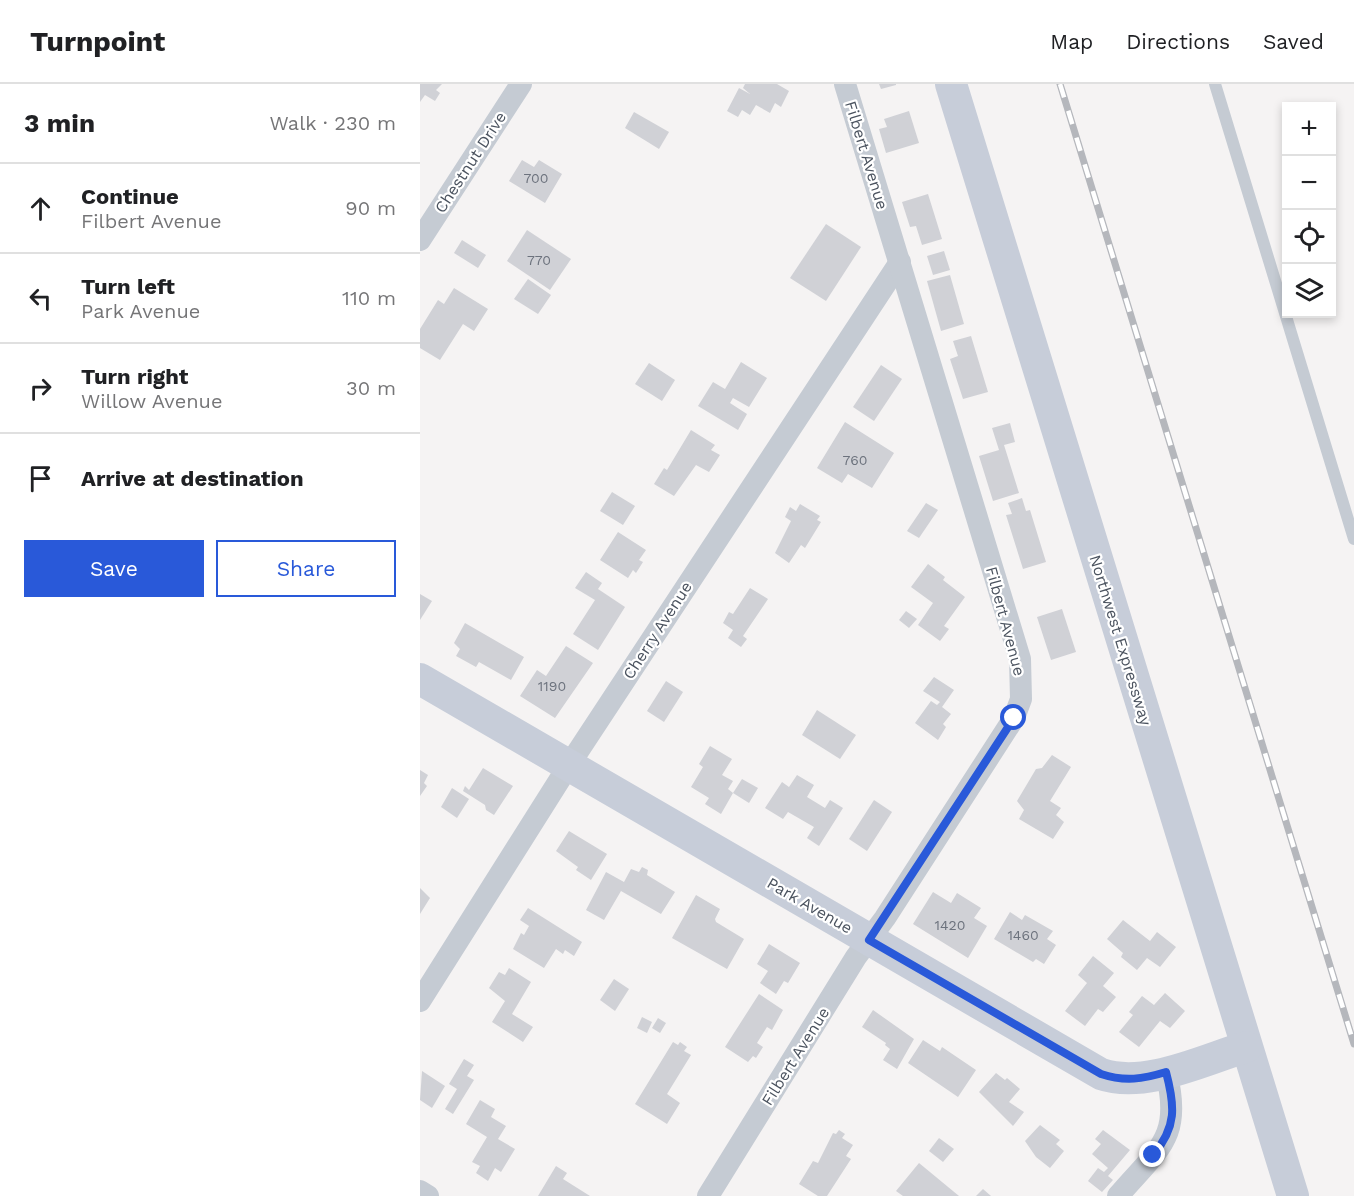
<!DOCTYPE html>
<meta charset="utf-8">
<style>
body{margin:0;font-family:"Work Sans",sans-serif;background:#f6f6f6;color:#202124}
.controls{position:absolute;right:18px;top:18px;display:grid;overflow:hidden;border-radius:0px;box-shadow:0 3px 9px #0003}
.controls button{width:54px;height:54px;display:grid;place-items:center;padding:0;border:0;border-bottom:2px solid #e0e0e0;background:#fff;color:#202124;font:30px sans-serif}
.stop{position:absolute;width:18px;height:18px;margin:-14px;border:4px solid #2959d9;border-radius:50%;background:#fff}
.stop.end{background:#2959d9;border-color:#fff;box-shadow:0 2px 6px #0008}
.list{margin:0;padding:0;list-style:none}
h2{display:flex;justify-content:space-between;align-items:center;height:78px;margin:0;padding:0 24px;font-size:26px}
h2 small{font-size:20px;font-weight:400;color:#757577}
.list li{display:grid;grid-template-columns:39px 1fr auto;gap:18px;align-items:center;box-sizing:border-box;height:90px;padding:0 24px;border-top:2px solid #e0e0e0}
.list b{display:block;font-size:22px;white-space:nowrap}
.list p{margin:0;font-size:20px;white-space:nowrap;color:#757577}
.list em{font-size:20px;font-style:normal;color:#757577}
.actions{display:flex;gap:12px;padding:18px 24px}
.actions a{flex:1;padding:14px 0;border:2px solid #2959d9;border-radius:0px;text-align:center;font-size:21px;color:#2959d9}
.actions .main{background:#2959d9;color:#fff}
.icon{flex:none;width:33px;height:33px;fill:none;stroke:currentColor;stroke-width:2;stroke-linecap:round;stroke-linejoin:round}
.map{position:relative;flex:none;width:934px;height:1112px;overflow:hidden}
header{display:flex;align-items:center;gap:36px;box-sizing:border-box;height:84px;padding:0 30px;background:#fff;border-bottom:2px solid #e0e0e0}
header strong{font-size:28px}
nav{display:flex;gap:33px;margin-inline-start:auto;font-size:21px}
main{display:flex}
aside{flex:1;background:#fff}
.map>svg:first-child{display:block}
</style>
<header>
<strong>Turnpoint</strong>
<nav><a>Map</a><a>Directions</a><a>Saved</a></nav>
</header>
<main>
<aside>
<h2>3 min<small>Walk · 230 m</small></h2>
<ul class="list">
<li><svg class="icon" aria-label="ahead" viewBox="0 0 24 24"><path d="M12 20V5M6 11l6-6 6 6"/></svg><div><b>Continue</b><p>Filbert Avenue</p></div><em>90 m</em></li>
<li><svg class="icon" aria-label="left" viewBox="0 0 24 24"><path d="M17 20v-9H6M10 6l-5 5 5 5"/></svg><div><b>Turn left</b><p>Park Avenue</p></div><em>110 m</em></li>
<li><svg class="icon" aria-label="right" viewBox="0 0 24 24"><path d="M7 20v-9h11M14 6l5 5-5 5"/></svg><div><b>Turn right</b><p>Willow Avenue</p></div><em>30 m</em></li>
<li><svg class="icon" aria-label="arrive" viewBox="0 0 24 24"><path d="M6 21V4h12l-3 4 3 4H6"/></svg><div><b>Arrive at destination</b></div></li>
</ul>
<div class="actions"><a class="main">Save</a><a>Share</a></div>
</aside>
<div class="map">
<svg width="934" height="1112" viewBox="0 0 934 1112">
<rect width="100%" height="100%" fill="#f5f3f3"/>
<g fill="#d0d1d6">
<path d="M 0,0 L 22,0 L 16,6 L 20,9 L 15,17 L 5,11 L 0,18 Z"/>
<path d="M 325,0 L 357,0 L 369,7 L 361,23 L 355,19 L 350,29 L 336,21 L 330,31 L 322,26 L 318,33 L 307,27 L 319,4 L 330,10 L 323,4 Z"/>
<path d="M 459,0 L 476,0 L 476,1 L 461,5 Z"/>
<path d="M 489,27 L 499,59 L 466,69 L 459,45 L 467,43 L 464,35 Z"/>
<path d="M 214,28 L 249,48 L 239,65 L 205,44 Z"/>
<path d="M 102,76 L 114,83 L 119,76 L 142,90 L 125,119 L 89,97 Z"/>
<path d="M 508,110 L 522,155 L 502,161 L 496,142 L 490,143 L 482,118 Z"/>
<path d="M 406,140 L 441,163 L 406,217 L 370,194 Z"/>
<path d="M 107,146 L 151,175 L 130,206 L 87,177 Z"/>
<path d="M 42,156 L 66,171 L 58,184 L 34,169 Z"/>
<path d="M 524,167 L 530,186 L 513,191 L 507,172 Z"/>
<path d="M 530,191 L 544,240 L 521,247 L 507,197 Z"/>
<path d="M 108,195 L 131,211 L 118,230 L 94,215 Z"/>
<path d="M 34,204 L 68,225 L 54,247 L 43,240 L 20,276 L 0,264 L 0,245 L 18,216 L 24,220 Z"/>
<path d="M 551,252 L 568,308 L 543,315 L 530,275 L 538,272 L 533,257 Z"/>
<path d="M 321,278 L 347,294 L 329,323 L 313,314 L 310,319 L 327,330 L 318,346 L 278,322 L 293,298 L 305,305 Z"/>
<path d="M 229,279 L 255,296 L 242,317 L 215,300 Z"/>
<path d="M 461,281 L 482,295 L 454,337 L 433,323 Z"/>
<path d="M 425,338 L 474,369 L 452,404 L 428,390 L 422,399 L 397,384 Z"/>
<path d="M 590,339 L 595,358 L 584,361 L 599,409 L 573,417 L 559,372 L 579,366 L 572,344 Z"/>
<path d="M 271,346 L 295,361 L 291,366 L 300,371 L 289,388 L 276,381 L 254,412 L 234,400 L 244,384 L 247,386 Z"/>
<path d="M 192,408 L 215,422 L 203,441 L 180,427 Z"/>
<path d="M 602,414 L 606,427 L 610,426 L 626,478 L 603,485 L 586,431 L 592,430 L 588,419 Z"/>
<path d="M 506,419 L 518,426 L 499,454 L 487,447 Z"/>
<path d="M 380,420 L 400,432 L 397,436 L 401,438 L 385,464 L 381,461 L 369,479 L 355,469 L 371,437 L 365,433 L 370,423 L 376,427 Z"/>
<path d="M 198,448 L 226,466 L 219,476 L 223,478 L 216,489 L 213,486 L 208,494 L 180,476 Z"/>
<path d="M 508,480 L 525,493 L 523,496 L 545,513 L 524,542 L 529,545 L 520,557 L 498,541 L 513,519 L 491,503 Z"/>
<path d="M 166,488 L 182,499 L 178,505 L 205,523 L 178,566 L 153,550 L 175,516 L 155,504 Z"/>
<path d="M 330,504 L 348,515 L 323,552 L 327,555 L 321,563 L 308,554 L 313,546 L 303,539 L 309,528 L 313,530 Z"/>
<path d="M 0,510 L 12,517 L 0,536 Z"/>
<path d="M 642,525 L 656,568 L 631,576 L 617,533 Z"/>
<path d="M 486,527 L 497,535 L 489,544 L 479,536 Z"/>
<path d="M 45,539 L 104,573 L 91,596 L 59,578 L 56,583 L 36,572 L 40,565 L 34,559 Z"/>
<path d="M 146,562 L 173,579 L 135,634 L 100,612 L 117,586 L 126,592 Z"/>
<path d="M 514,593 L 534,606 L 522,623 L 531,630 L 523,640 L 526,643 L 518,656 L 495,639 L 511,617 L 517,621 L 520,618 L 503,607 Z"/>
<path d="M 246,597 L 263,608 L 244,638 L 227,627 Z"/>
<path d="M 397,626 L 436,651 L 420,675 L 382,651 Z"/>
<path d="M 290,662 L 312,675 L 302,691 L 313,697 L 308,705 L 313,709 L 301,730 L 285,720 L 289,714 L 271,703 L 283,683 L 279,680 Z"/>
<path d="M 632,671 L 651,683 L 630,717 L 641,724 L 636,731 L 644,738 L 633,755 L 599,735 L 604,726 L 597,717 L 616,685 L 622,684 Z"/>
<path d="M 63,684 L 93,702 L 74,731 L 66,726 L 65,721 L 43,707 L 45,702 L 49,706 Z"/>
<path d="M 0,686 L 8,691 L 4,699 L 7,702 L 0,712 Z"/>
<path d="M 377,691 L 394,701 L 387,713 L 405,724 L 410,716 L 423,724 L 399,762 L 387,754 L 394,743 L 368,728 L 363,735 L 345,724 L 362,698 L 369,703 Z"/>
<path d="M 322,695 L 338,704 L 329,719 L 313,709 Z"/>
<path d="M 32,704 L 49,715 L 37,734 L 21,723 Z"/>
<path d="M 454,716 L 472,728 L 447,767 L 429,755 Z"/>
<path d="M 149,747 L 187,770 L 171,796 L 156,786 L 158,783 L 136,767 Z"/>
<path d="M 222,783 L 228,786 L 227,791 L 255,808 L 241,830 L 201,807 L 184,836 L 166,826 L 186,788 L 204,798 L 211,785 L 219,788 Z"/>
<path d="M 0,804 L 10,814 L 0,830 Z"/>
<path d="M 513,808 L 531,819 L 537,809 L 561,824 L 554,834 L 567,842 L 548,874 L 493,840 Z"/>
<path d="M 276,811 L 300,825 L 295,835 L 296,838 L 324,855 L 307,885 L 252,854 Z"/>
<path d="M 108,824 L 162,858 L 154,872 L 145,866 L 143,870 L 136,865 L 124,884 L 93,865 L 101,849 L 104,851 L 109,842 L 100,836 Z"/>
<path d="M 590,828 L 602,836 L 605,831 L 633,847 L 627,855 L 636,861 L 624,880 L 616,875 L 613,878 L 574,855 Z"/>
<path d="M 703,836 L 730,857 L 737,848 L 756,863 L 740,883 L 727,874 L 717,886 L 701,873 L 703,869 L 687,855 Z"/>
<path d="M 349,860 L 380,879 L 368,899 L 364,897 L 356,910 L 340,899 L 348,887 L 337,880 Z"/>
<path d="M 673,872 L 694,889 L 683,902 L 696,913 L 683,928 L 678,925 L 665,942 L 645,927 L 667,899 L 658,891 Z"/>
<path d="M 89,884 L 111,898 L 92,930 L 113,943 L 103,958 L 72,938 L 85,917 L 69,904 L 79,888 L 85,891 Z"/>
<path d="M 194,895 L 209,905 L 195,927 L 180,916 Z"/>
<path d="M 745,909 L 765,927 L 750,944 L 740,937 L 719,963 L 699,948 L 713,931 L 709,928 L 722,912 L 734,921 Z"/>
<path d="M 339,910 L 363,926 L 352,946 L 347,943 L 337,959 L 343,963 L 336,974 L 333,972 L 328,978 L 305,963 Z"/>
<path d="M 453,926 L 494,955 L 477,985 L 463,976 L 470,965 L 465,961 L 466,959 L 442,943 Z"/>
<path d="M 222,933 L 232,938 L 227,949 L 217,944 Z"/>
<path d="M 238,934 L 246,939 L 240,949 L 232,944 Z"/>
<path d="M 503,956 L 520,967 L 522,963 L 556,986 L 538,1013 L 488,979 Z"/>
<path d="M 253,958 L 258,961 L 260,958 L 267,963 L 264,967 L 271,971 L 247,1010 L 260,1019 L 247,1040 L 215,1020 Z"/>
<path d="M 44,975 L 54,981 L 47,992 L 54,996 L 33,1030 L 25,1025 L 37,1005 L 29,1000 Z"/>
<path d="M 2,987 L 25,1002 L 12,1024 L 0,1016 Z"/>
<path d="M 576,989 L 585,996 L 587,994 L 600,1005 L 589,1018 L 604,1028 L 593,1042 L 559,1008 Z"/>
<path d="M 60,1016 L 75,1025 L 71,1033 L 86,1042 L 78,1055 L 95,1065 L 81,1088 L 75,1084 L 68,1097 L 56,1089 L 60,1082 L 52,1078 L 67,1053 L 46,1040 Z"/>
<path d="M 620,1041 L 640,1056 L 636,1060 L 644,1067 L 630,1084 L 616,1073 L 605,1057 Z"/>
<path d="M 419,1046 L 425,1050 L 422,1054 L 433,1061 L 426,1072 L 431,1075 L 407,1112 L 398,1112 L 379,1100 L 393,1077 L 398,1079 L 413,1049 L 416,1050 Z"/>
<path d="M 683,1046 L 710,1066 L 688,1092 L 693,1096 L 682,1108 L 668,1097 L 678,1084 L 684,1088 L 688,1084 L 672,1070 L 681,1060 L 675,1055 Z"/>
<path d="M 519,1054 L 534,1065 L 523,1078 L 509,1067 Z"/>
<path d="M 499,1079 L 539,1112 L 483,1112 L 476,1107 Z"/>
<path d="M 136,1082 L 147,1089 L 143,1095 L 170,1112 L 118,1112 Z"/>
<path d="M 563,1105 L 571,1112 L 556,1112 Z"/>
</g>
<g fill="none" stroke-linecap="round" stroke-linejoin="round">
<path stroke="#c5cbd3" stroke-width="12" d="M 795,0 L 934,455"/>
<g stroke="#c5cbd3" stroke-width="22">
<path d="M 0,156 L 101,0"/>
<path d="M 0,917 L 149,681 L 480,178"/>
<path d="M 0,1107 L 8,1112"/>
<path d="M 288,1112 L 436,873 L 465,834 L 594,634 L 601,615 L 600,575 L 425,0"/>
<path d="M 698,1112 C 738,1065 763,1054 746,988"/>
</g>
<g stroke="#c7cdd9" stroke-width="32">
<path d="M 531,0 L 873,1112"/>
<path d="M 0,595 L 681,990 C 725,1005 783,976 826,963"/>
</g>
<defs>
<path id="rail" d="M 640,0 L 934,960"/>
</defs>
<use href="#rail" stroke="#b5b7bc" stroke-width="7"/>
<use href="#rail" stroke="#fff" stroke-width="4.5" stroke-dasharray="14" stroke-linecap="butt"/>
</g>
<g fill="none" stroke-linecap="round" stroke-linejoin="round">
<path stroke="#2959d9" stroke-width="8" d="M 594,634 L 449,856 L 681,990 C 705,998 723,995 746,988 C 755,1022 757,1043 733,1071"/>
</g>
<g text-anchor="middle" stroke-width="4.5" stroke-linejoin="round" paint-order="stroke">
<g font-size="14" fill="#6c727d">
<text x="116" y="99">700</text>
<text x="119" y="181">770</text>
<text x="435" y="381">760</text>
<text x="132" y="607">1190</text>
<text x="530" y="846">1420</text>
<text x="603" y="856">1460</text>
</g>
<g font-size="16" fill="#4b535f" stroke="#fff">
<text transform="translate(447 71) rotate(73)" y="6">Filbert Avenue</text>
<text transform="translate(50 78) rotate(-57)" y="6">Chestnut Drive</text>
<text transform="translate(586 537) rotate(75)" y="6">Filbert Avenue</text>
<text transform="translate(237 546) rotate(-57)" y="6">Cherry Avenue</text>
<text transform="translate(701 556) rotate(73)" y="6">Northwest Expressway</text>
<text transform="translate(390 821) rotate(30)" y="6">Park Avenue</text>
<text transform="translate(375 972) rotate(-58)" y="6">Filbert Avenue</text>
</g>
</g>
</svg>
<div class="controls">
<button>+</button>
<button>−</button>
<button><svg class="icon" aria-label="locate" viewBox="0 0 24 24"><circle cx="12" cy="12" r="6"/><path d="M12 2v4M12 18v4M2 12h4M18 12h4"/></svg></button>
<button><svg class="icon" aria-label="layers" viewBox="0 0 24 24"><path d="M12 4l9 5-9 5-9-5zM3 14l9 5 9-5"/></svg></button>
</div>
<div class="stop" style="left:594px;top:634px"></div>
<div class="stop end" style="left:733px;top:1071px"></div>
</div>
</main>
